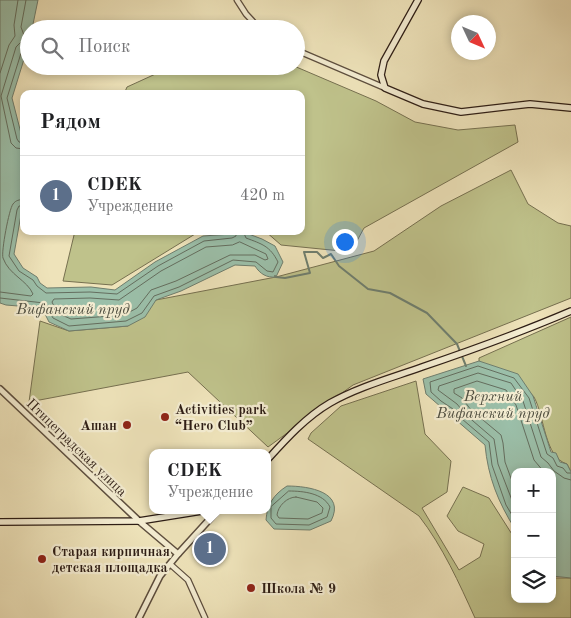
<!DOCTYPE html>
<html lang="ru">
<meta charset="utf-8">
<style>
body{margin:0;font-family:"Old Standard TT",serif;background:#f6f6f6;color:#202124}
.controls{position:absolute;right:15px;bottom:15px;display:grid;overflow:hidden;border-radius:10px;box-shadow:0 2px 8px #0003}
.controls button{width:45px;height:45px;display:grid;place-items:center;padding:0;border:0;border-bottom:1px solid #e0e0e0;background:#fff;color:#202124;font:25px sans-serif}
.compass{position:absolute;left:451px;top:15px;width:45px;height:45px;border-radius:50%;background:#fff;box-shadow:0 2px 8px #0003;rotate:134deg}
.you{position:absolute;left:344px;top:241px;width:18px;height:18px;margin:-12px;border:4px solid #fff;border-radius:50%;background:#1a73e8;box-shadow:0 0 0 8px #1a73e833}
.badge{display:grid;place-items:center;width:32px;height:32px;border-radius:50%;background:#8f2418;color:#fff;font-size:16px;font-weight:700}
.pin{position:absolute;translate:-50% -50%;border:2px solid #fff;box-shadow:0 1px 5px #0006}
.popup{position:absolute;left:149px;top:449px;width:122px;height:65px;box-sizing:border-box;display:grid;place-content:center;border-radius:10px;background:#fff;filter:drop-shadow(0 1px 4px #0005);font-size:16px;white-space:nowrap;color:#757577}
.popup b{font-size:19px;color:#202124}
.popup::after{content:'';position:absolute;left:50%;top:100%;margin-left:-10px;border:10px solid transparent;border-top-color:#fff}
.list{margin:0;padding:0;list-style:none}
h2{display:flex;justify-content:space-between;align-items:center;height:65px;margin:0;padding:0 20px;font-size:21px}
h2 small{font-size:16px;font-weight:400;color:#757577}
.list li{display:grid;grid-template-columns:32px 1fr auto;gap:15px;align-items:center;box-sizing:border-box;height:80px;padding:0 20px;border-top:1px solid #e0e0e0}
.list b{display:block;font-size:19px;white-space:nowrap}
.list p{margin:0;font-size:16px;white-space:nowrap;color:#757577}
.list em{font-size:16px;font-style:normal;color:#757577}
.icon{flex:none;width:28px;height:28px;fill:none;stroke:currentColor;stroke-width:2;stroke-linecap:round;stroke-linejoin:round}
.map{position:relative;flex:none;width:571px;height:618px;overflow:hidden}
.search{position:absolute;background:#fff;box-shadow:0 2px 8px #0003;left:20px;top:20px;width:285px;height:55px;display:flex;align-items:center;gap:12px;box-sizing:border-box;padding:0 18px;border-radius:28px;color:#757577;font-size:19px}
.panel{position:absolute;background:#fff;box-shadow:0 2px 8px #0003;left:20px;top:90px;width:285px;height:145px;border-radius:10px}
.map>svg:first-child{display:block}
</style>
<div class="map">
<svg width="571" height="618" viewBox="0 0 571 618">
<rect width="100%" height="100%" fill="#eee3ba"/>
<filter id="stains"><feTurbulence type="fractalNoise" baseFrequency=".004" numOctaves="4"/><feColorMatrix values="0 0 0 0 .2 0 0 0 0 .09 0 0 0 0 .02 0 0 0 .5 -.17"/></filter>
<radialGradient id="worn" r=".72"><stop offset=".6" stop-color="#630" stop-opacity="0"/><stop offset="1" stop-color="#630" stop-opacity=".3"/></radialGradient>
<g fill="#bfc28b" stroke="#767050">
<path d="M 173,66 L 294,66 L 376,101 L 415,122 L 458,130 L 515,125 L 518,142 L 364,228 L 351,252 L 281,245 L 265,231 L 301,231 L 301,94 L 124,94 L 127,87 Z"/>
<path d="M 511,170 L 528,204 L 558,223 L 571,226 L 571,298 L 353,385 L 268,447 L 188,372 L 29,402 L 40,321 L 69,331 L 128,326 L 156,300 L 276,277 L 374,251 L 441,206 Z"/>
<path d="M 75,231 L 200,231 L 112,285 L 63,281 Z"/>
<path d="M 571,317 L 571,472 L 567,464 C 544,457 545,417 534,397 C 530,390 489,367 479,361 L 479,358 Z"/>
<path d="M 416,381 L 425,434 L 451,461 L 447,492 L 422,508 L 459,570 L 480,557 L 484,544 L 458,531 L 447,516 L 463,487 L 489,498 L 515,539 L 515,599 L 552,599 L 552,578 L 571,578 L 571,618 L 475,618 C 459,583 443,547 419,516 L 308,439 L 311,433 L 341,406 Z"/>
</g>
<g fill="#9bbfa9" stroke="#6f7e6e">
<path d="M 0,0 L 38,0 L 32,29 L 29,29 L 29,43 L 12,98 L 24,145 L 24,198 L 14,254 L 23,268 L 37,277 L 40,283 L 47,288 L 91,287 L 115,290 L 155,262 L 203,236 L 246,233 L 262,239 L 275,246 L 283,262 L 276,277 C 267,278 260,274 255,266 L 235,265 L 181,291 L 156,300 L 145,317 L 128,326 L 69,331 L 49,322 L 42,308 L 6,305 L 0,303 Z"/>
<path d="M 479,361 L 518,374 L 533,396 L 551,452 L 556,453 L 560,462 L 567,464 L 571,472 L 571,578 L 552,576 L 552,472 L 515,472 L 515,529 C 498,502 488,477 485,445 L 426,394 L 423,379 Z"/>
<path d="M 287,486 C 309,486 346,492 331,521 L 310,530 L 274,529 L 266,520 C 267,505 273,495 287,486 Z"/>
</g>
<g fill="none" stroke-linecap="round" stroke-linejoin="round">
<g stroke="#646e5f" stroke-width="1">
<path d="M 0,73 L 9,45 L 15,36 L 14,25 L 18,0"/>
<path d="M 24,143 L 19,142 L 17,139 L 7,98 L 22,50 L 24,46 L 29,46"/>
<path d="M 24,149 L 16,148 L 11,143 L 1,96 L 16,47 L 25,38 L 21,27 L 26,0"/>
<path d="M 24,206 L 19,206 L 17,210 L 9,256 L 19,271 L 33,280 L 37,286 L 46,293 L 90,292 L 117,294 L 158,266 L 204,241 L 232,238 L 236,236 L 236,231"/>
<path d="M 240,242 L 266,254 L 268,259 L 265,260 L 255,255 L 230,255 L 176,281 L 151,290 L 137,308 L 124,315 L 71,319 L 57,313 L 52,302 L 54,299 L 90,298 L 119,300 L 161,271 L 206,247 L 232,245 Z"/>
<path d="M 0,292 L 31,296 L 33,294 C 27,280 9,275 3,258 C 1,252 9,209 13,204 C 16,200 19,200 24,199"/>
<path d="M 0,298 L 44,303 L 53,318 L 69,326 L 126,321 L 142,313 L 154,296 L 179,287 L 233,260 L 256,262 L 267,271 L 273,272 L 278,262 C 270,246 262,244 246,238 L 243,231"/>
<path d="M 515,489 L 505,462 L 503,443 L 501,435 L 471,410 L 462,398 L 454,393 L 454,389 L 477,381 L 506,390 L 516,405 L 534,460 L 544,472"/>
<path d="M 289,491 C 303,491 323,493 330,507 L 327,517 L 309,525 L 276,524 L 271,518 L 271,507 Z"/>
<path d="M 296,497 L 317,502 L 323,508 L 322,513 L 308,519 L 279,518 L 277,515 C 278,506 287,497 296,497 Z"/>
<path d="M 515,508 L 498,464 L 494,439 L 466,415 L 457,404 L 438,390 L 439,386 L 478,373 L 511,383 L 523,401 L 541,457 L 548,463 L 554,471 L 564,478 L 571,480"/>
<path d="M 515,520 L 506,505 L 492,465 L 489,442 L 462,419 L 453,409 L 441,401 L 431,392 L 430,382 L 478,366 L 514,378 L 529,398 L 547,454 L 553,458 L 557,466 L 563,468 L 567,473 L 571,473"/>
</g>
<path stroke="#6f7e6e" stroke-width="2" d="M 275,276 L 276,277 L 285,278 L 310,273 L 304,252 L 317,252 L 323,258 L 331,254 L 339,266 L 368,289 L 390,293 L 427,313 L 457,344 L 466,366"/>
<defs>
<g id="minor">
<path d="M 237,0 L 246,14 L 260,29"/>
<path d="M 296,50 L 385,88"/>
<path d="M 170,564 L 188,580 L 205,618"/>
</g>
<g id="tertiary">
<path d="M 0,389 L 139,521 L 178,554"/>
<path d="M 139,618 L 160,576 L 178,554 L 218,510"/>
</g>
<g id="secondary">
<path d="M 418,0 L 384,61 L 381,75 L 385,88 L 423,104 L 461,112 L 530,104 L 571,108"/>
<path d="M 268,459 C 286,439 306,417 330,403 C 358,387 391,378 422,367 C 472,350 522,332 571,311"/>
<path d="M 0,522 L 139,521 L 208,510"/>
</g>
</defs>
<use href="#minor" stroke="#5d4e3e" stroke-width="7"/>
<use href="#tertiary" stroke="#5d4e3e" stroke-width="8"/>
<use href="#secondary" stroke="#2d1d15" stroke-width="8"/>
<use href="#minor" stroke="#f4edd2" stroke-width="4.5"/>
<use href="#tertiary" stroke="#f4edd2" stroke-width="5"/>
<use href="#secondary" stroke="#f4edd2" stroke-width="5.5"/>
</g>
<g fill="#8f2418" stroke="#f4edd2" stroke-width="2">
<circle cx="165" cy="417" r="5"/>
<circle cx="127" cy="425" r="5"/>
<circle cx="42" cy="559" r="5"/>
<circle cx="251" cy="588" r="5"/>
</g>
<g text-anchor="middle" stroke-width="4.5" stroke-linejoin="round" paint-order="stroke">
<g font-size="14" font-weight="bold" fill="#2d1d15" stroke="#f4edd2" text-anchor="start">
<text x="175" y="414">Activities park<tspan x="175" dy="16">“Hero Club”</tspan></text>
<text x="117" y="430" text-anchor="end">Ашан</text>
<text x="52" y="556">Старая кирпичная<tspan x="52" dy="16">детская площадка</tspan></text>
<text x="261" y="593">Школа № 9</text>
</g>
<g font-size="14" fill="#2d1d15" stroke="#f4edd2">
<text transform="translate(77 447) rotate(44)" y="5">Птицеградская улица</text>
</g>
<g font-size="15" font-style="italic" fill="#4e4e41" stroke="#f4edd2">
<text x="73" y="314">Вифанский пруд</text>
<text x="493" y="401">Верхний<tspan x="493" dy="17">Вифанский пруд</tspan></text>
</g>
</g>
<rect width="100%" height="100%" filter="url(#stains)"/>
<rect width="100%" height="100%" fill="url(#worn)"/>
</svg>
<div class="controls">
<button>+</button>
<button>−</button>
<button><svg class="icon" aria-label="layers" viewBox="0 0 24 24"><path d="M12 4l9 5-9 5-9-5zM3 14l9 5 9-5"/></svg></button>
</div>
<svg class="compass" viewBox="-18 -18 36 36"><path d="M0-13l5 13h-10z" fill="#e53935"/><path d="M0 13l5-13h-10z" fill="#757577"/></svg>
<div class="you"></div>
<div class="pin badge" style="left:210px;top:549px;background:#5c6f8a">1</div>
<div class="popup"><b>CDEK</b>Учреждение</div>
<div class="search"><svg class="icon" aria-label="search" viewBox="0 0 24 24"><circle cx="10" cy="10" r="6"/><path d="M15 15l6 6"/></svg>Поиск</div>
<section class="panel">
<h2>Рядом<small></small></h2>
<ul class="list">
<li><span class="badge" style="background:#5c6f8a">1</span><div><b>CDEK</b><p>Учреждение</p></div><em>420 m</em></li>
</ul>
</section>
</div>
